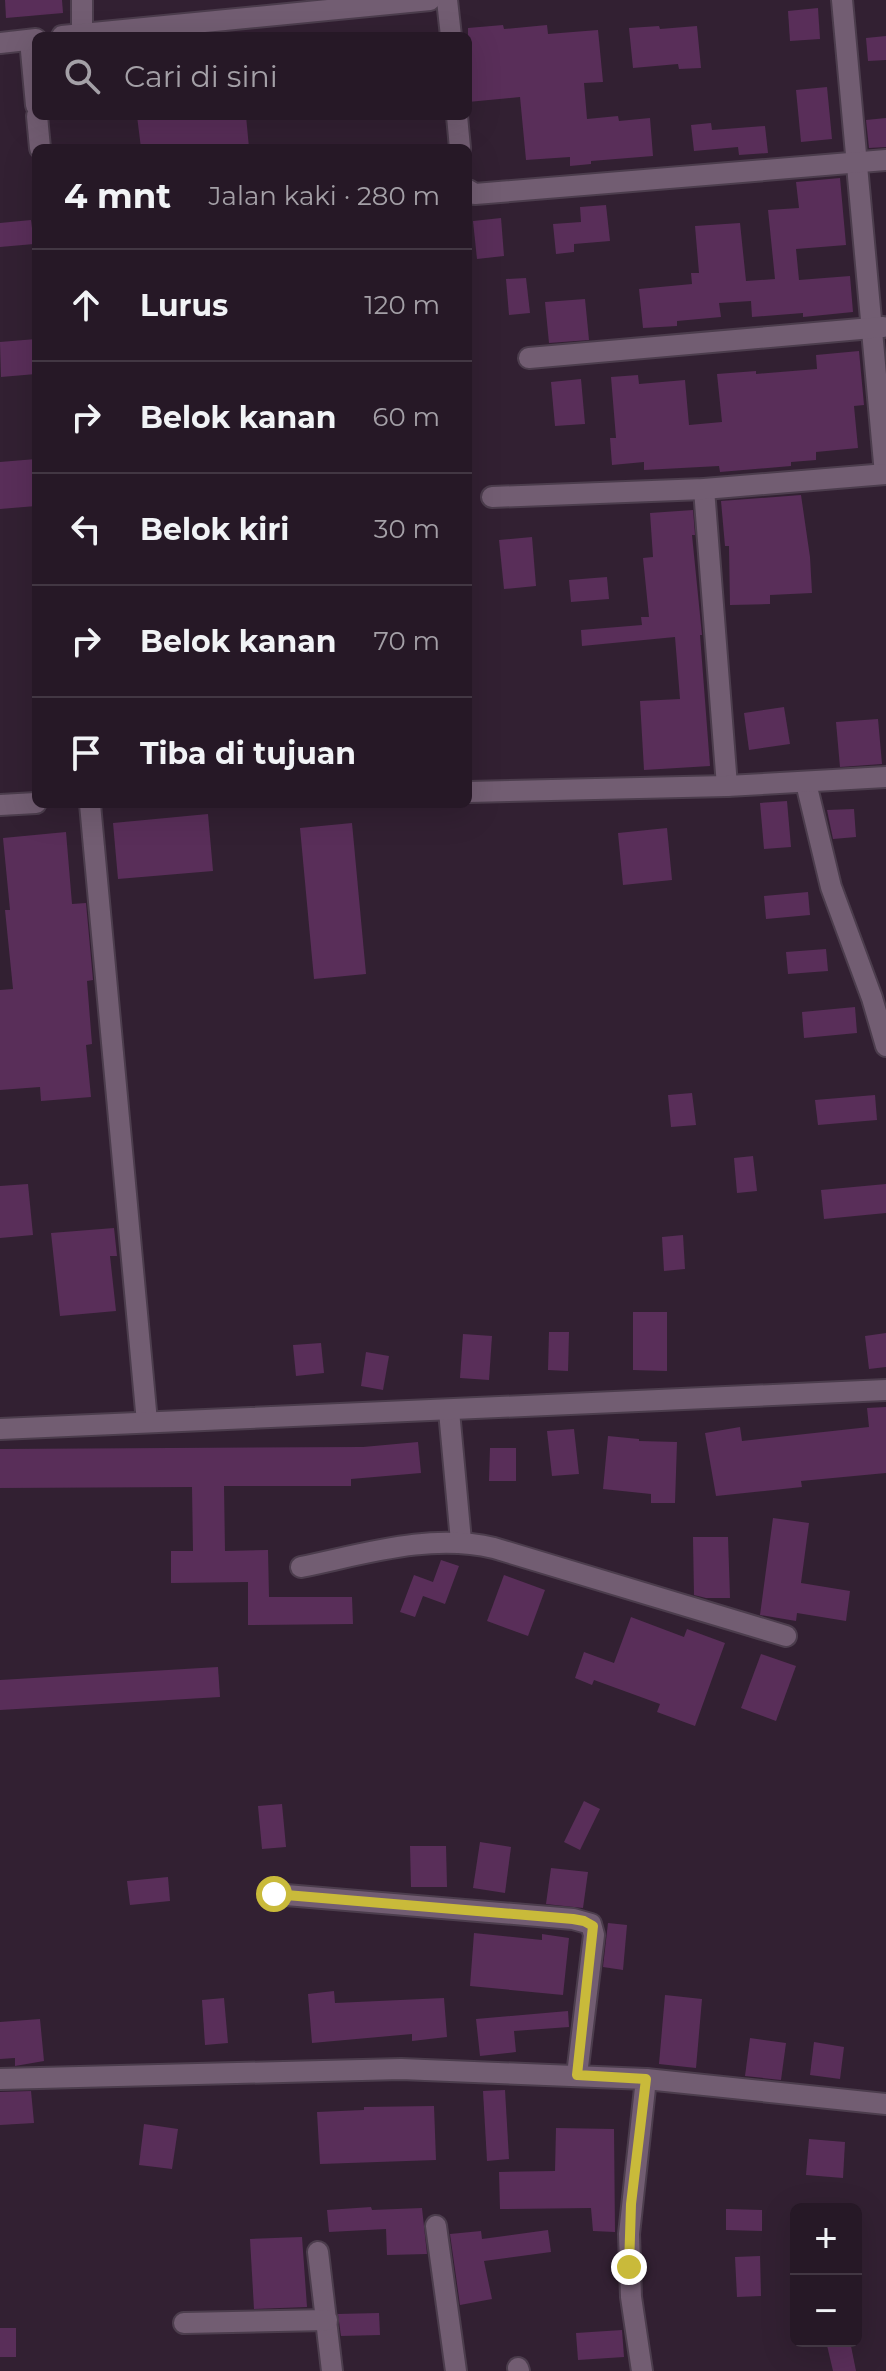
<!DOCTYPE html>
<html lang="id">
<meta charset="utf-8">
<style>
body{margin:0;font-family:Montserrat,sans-serif;background:#322532;color:#f1f3f6}
.controls{position:absolute;right:24px;bottom:24px;display:grid;overflow:hidden;border-radius:12px;box-shadow:0 8px 32px #0002}
.controls button{width:72px;height:72px;display:grid;place-items:center;padding:0;border:0;border-bottom:2px solid #423743;background:#261826;color:#f1f3f6;font:40px sans-serif}
.stop{position:absolute;width:24px;height:24px;margin:-18px;border:6px solid #c9ba3a;border-radius:50%;background:#fff}
.stop.end{background:#c9ba3a;border-color:#fff;box-shadow:0 2px 8px #0008}
.list{margin:0;padding:0;list-style:none}
h2{display:flex;justify-content:space-between;align-items:center;height:104px;margin:0;padding:0 32px;font-size:34px}
h2 small{font-size:26px;font-weight:400;color:#a4a0a7}
.list li{display:grid;grid-template-columns:52px 1fr auto;gap:24px;align-items:center;box-sizing:border-box;height:112px;padding:0 32px;border-top:2px solid #423743}
.list b{display:block;font-size:30px;white-space:nowrap}
.list em{font-size:26px;font-style:normal;color:#a4a0a7}
.icon{flex:none;width:44px;height:44px;fill:none;stroke:currentColor;stroke-width:2;stroke-linecap:round;stroke-linejoin:round}
.map{position:relative;flex:none;width:886px;height:2371px;overflow:hidden}
.search{position:absolute;background:#261826;box-shadow:0 8px 32px #0002;left:32px;top:32px;width:440px;height:88px;display:flex;align-items:center;gap:20px;box-sizing:border-box;padding:0 28px;border-radius:12px;color:#a4a0a7;font-size:30px}
.panel{position:absolute;background:#261826;box-shadow:0 8px 32px #0002;left:32px;top:144px;width:440px;height:664px;border-radius:12px}
.map>svg:first-child{display:block}
</style>
<div class="map">
<svg width="886" height="2371" viewBox="0 0 886 2371">
<rect width="100%" height="100%" fill="#322032"/>
<g fill="#592e59">
<path d="M 5,0 L 62,0 L 63,13 L 6,18 Z"/>
<path d="M 818,8 L 820,39 L 790,41 L 788,11 Z"/>
<path d="M 503,25 L 504,29 L 547,25 L 548,34 L 598,30 L 603,82 L 584,83 L 587,119 L 618,116 L 619,121 L 650,118 L 653,156 L 591,161 L 591,164 L 570,166 L 570,157 L 526,160 L 520,97 L 468,102 L 468,28 Z"/>
<path d="M 659,26 L 660,29 L 697,26 L 701,68 L 679,69 L 678,64 L 633,68 L 629,28 Z"/>
<path d="M 886,36 L 886,60 L 868,61 L 866,38 Z"/>
<path d="M 827,87 L 832,139 L 801,142 L 796,90 Z"/>
<path d="M 137,116 L 246,116 L 249,148 L 141,148 Z"/>
<path d="M 886,118 L 886,147 L 869,148 L 866,120 Z"/>
<path d="M 711,123 L 712,130 L 765,126 L 768,153 L 739,155 L 738,147 L 694,151 L 691,125 Z"/>
<path d="M 840,178 L 846,245 L 796,249 L 799,280 L 850,276 L 853,312 L 803,317 L 803,313 L 752,317 L 751,301 L 719,303 L 721,317 L 677,321 L 677,326 L 643,328 L 639,289 L 692,284 L 691,273 L 699,273 L 695,226 L 740,223 L 746,281 L 775,279 L 768,210 L 799,208 L 796,182 Z"/>
<path d="M 606,205 L 610,241 L 574,244 L 574,252 L 556,254 L 553,224 L 581,222 L 580,207 Z"/>
<path d="M 501,218 L 504,256 L 477,259 L 473,221 Z"/>
<path d="M 31,220 L 34,244 L 0,247 L 0,223 Z"/>
<path d="M 526,278 L 530,313 L 509,315 L 506,279 Z"/>
<path d="M 585,299 L 589,340 L 549,343 L 545,302 Z"/>
<path d="M 36,339 L 36,374 L 1,377 L 0,342 Z"/>
<path d="M 859,351 L 864,405 L 854,406 L 858,448 L 816,452 L 816,460 L 791,462 L 791,466 L 720,472 L 719,466 L 644,470 L 644,462 L 612,465 L 610,438 L 616,438 L 611,377 L 638,375 L 639,384 L 685,380 L 689,425 L 722,422 L 717,374 L 756,371 L 756,374 L 817,369 L 816,355 Z"/>
<path d="M 581,379 L 585,424 L 555,426 L 551,382 Z"/>
<path d="M 36,459 L 36,506 L 0,509 L 0,462 Z"/>
<path d="M 801,495 L 810,557 L 812,593 L 770,595 L 770,604 L 730,605 L 729,546 L 725,546 L 721,501 Z"/>
<path d="M 693,510 L 695,535 L 692,535 L 702,635 L 700,635 L 710,766 L 644,770 L 640,701 L 680,699 L 675,637 L 582,646 L 581,630 L 642,625 L 641,617 L 649,617 L 643,558 L 653,557 L 650,513 Z"/>
<path d="M 532,537 L 536,586 L 504,589 L 499,540 Z"/>
<path d="M 607,577 L 609,599 L 571,602 L 569,580 Z"/>
<path d="M 784,707 L 790,744 L 749,750 L 744,713 Z"/>
<path d="M 878,719 L 882,764 L 840,767 L 836,722 Z"/>
<path d="M 787,801 L 791,847 L 764,849 L 760,803 Z"/>
<path d="M 854,809 L 856,837 L 833,839 L 827,810 Z"/>
<path d="M 208,814 L 213,871 L 118,879 L 113,823 Z"/>
<path d="M 352,823 L 366,974 L 314,979 L 300,828 Z"/>
<path d="M 667,828 L 672,880 L 623,885 L 618,833 Z"/>
<path d="M 66,832 L 72,904 L 86,903 L 93,980 L 87,981 L 92,1044 L 86,1045 L 91,1097 L 41,1101 L 40,1087 L 0,1090 L 0,990 L 13,989 L 5,910 L 10,910 L 3,838 Z"/>
<path d="M 808,892 L 810,915 L 766,919 L 764,896 Z"/>
<path d="M 826,949 L 828,971 L 788,974 L 786,952 Z"/>
<path d="M 855,1007 L 857,1033 L 804,1038 L 802,1012 Z"/>
<path d="M 692,1093 L 696,1125 L 671,1127 L 668,1095 Z"/>
<path d="M 875,1095 L 877,1120 L 818,1125 L 815,1100 Z"/>
<path d="M 753,1156 L 757,1191 L 737,1193 L 734,1158 Z"/>
<path d="M 28,1184 L 33,1235 L 0,1238 L 0,1186 Z"/>
<path d="M 886,1184 L 886,1213 L 824,1219 L 821,1190 Z"/>
<path d="M 114,1228 L 117,1256 L 110,1256 L 116,1311 L 60,1316 L 51,1233 Z"/>
<path d="M 683,1235 L 685,1269 L 664,1271 L 662,1237 Z"/>
<path d="M 633,1312 L 667,1312 L 667,1371 L 633,1370 Z"/>
<path d="M 549,1332 L 569,1332 L 568,1371 L 548,1370 Z"/>
<path d="M 886,1333 L 886,1367 L 869,1369 L 865,1336 Z"/>
<path d="M 463,1334 L 492,1336 L 489,1380 L 460,1378 Z"/>
<path d="M 321,1343 L 324,1373 L 296,1376 L 293,1345 Z"/>
<path d="M 366,1352 L 389,1356 L 383,1390 L 361,1386 Z"/>
<path d="M 886,1407 L 886,1473 L 801,1481 L 802,1487 L 716,1496 L 705,1433 L 740,1427 L 742,1441 L 869,1427 L 867,1408 Z"/>
<path d="M 574,1429 L 579,1474 L 552,1476 L 547,1431 Z"/>
<path d="M 608,1436 L 639,1439 L 639,1441 L 677,1442 L 675,1503 L 651,1503 L 651,1494 L 603,1489 Z"/>
<path d="M 418,1442 L 421,1473 L 351,1479 L 351,1486 L 224,1486 L 225,1551 L 268,1550 L 269,1597 L 352,1597 L 353,1624 L 248,1625 L 248,1582 L 171,1583 L 171,1551 L 193,1551 L 192,1487 L 0,1488 L 0,1449 L 363,1447 Z"/>
<path d="M 490,1448 L 516,1448 L 516,1481 L 489,1481 Z"/>
<path d="M 773,1518 L 809,1523 L 801,1583 L 850,1591 L 846,1621 L 797,1613 L 796,1621 L 760,1615 Z"/>
<path d="M 693,1537 L 728,1537 L 730,1598 L 706,1598 L 694,1595 Z"/>
<path d="M 441,1560 L 459,1566 L 445,1604 L 423,1596 L 415,1617 L 400,1612 L 414,1575 L 433,1582 Z"/>
<path d="M 504,1575 L 545,1590 L 528,1636 L 487,1621 Z"/>
<path d="M 631,1617 L 684,1637 L 687,1629 L 725,1643 L 695,1726 L 657,1712 L 660,1704 L 594,1680 L 592,1685 L 575,1678 L 584,1652 L 614,1663 Z"/>
<path d="M 761,1654 L 796,1666 L 776,1721 L 741,1708 Z"/>
<path d="M 218,1667 L 220,1697 L 0,1710 L 0,1680 Z"/>
<path d="M 584,1801 L 600,1809 L 580,1850 L 564,1842 Z"/>
<path d="M 282,1804 L 286,1847 L 262,1849 L 258,1806 Z"/>
<path d="M 480,1842 L 511,1847 L 505,1893 L 473,1888 Z"/>
<path d="M 410,1846 L 446,1846 L 447,1887 L 411,1887 Z"/>
<path d="M 551,1868 L 588,1872 L 583,1908 L 546,1904 Z"/>
<path d="M 168,1877 L 170,1901 L 130,1905 L 127,1881 Z"/>
<path d="M 608,1923 L 627,1925 L 623,1970 L 603,1967 Z"/>
<path d="M 474,1933 L 542,1940 L 542,1934 L 569,1938 L 563,1995 L 470,1986 Z"/>
<path d="M 334,1991 L 335,2003 L 444,1998 L 447,2037 L 412,2041 L 412,2034 L 312,2043 L 308,1994 Z"/>
<path d="M 665,1995 L 702,1999 L 696,2068 L 659,2064 Z"/>
<path d="M 224,1998 L 228,2043 L 205,2045 L 202,2000 Z"/>
<path d="M 568,2011 L 569,2027 L 514,2031 L 516,2052 L 480,2056 L 476,2019 Z"/>
<path d="M 40,2019 L 44,2061 L 15,2066 L 15,2058 L 0,2059 L 0,2022 Z"/>
<path d="M 750,2038 L 786,2043 L 781,2080 L 745,2076 Z"/>
<path d="M 814,2042 L 844,2047 L 840,2079 L 810,2075 Z"/>
<path d="M 505,2090 L 509,2159 L 487,2161 L 483,2091 Z"/>
<path d="M 31,2091 L 34,2123 L 0,2125 L 0,2092 Z"/>
<path d="M 434,2106 L 436,2160 L 320,2164 L 317,2112 L 364,2110 L 364,2107 Z"/>
<path d="M 144,2124 L 178,2129 L 172,2169 L 139,2165 Z"/>
<path d="M 556,2128 L 614,2129 L 615,2232 L 593,2231 L 591,2208 L 500,2209 L 499,2172 L 555,2171 Z"/>
<path d="M 809,2139 L 845,2142 L 843,2178 L 806,2175 Z"/>
<path d="M 371,2207 L 372,2210 L 422,2208 L 427,2254 L 387,2255 L 386,2229 L 329,2232 L 327,2210 Z"/>
<path d="M 726,2209 L 762,2210 L 762,2231 L 726,2230 Z"/>
<path d="M 548,2230 L 551,2252 L 484,2261 L 492,2299 L 460,2305 L 450,2234 L 481,2231 L 482,2239 Z"/>
<path d="M 302,2237 L 307,2307 L 254,2309 L 250,2239 Z"/>
<path d="M 760,2256 L 761,2296 L 737,2297 L 735,2257 Z"/>
<path d="M 379,2313 L 380,2335 L 341,2336 L 338,2314 Z"/>
<rect x="0" y="2328" width="16" height="29"/>
<path d="M 622,2330 L 624,2357 L 578,2360 L 576,2333 Z"/>
<path d="M 826,2341 L 850,2341 L 856,2371 L 833,2371 Z"/>
</g>
<g fill="none" stroke-linecap="round" stroke-linejoin="round">
<defs>
<g id="minor">
<path d="M 82,0 L 82,34"/>
<path d="M 447,0 L 451,36"/>
<path d="M 842,0 L 885,474"/>
<path d="M 62,36 L 430,0"/>
<path d="M 30,40 L 36,105"/>
<path d="M 0,43 L 36,39"/>
<path d="M 37,116 L 40,148"/>
<path d="M 457,116 L 460,148"/>
<path d="M 468,190 L 475,194 L 886,160"/>
<path d="M 529,358 L 883,327"/>
<path d="M 704,489 L 727,786"/>
<path d="M 492,497 L 704,489 L 886,474"/>
<path d="M 806,783 L 831,887 L 872,998 L 886,1046"/>
<path d="M 468,792 L 727,786 L 886,777"/>
<path d="M 90,804 L 147,1422"/>
<path d="M 0,805 L 36,803"/>
<path d="M 449,1411 L 461,1541"/>
<path d="M 0,1429 L 886,1390"/>
<path d="M 301,1567 C 365,1554 429,1533 494,1548 L 786,1636"/>
<path d="M 274,1894 L 573,1919 L 591,1924 L 594,1935 L 577,2075"/>
<path d="M 0,2079 L 401,2069 L 646,2079 L 629,2234 L 631,2297 L 642,2371"/>
<path d="M 646,2079 L 886,2104"/>
<path d="M 436,2226 L 456,2371"/>
<path d="M 318,2252 L 332,2371"/>
<path d="M 184,2323 L 327,2320"/>
<path d="M 518,2368 L 519,2371"/>
</g>
</defs>
<use href="#minor" stroke="#4c3d4d" stroke-width="24"/>
<use href="#minor" stroke="#725d72" stroke-width="20"/>
</g>
<g fill="none" stroke-linecap="round" stroke-linejoin="round">
<path stroke="#c9ba3a" stroke-width="10" d="M 274,1894 L 573,1919 L 584,1921 L 593,1926 L 577,2075 L 646,2079 L 631,2204 L 629,2267"/>
</g>
</svg>
<div class="controls">
<button>+</button>
<button>−</button>
</div>
<div class="stop" style="left:274px;top:1894px"></div>
<div class="stop end" style="left:629px;top:2267px"></div>
<div class="search"><svg class="icon" aria-label="search" viewBox="0 0 24 24"><circle cx="10" cy="10" r="6"/><path d="M15 15l6 6"/></svg>Cari di sini</div>
<section class="panel">
<h2>4 mnt<small>Jalan kaki · 280 m</small></h2>
<ul class="list">
<li><svg class="icon" aria-label="ahead" viewBox="0 0 24 24"><path d="M12 20V5M6 11l6-6 6 6"/></svg><div><b>Lurus</b></div><em>120 m</em></li>
<li><svg class="icon" aria-label="right" viewBox="0 0 24 24"><path d="M7 20v-9h11M14 6l5 5-5 5"/></svg><div><b>Belok kanan</b></div><em>60 m</em></li>
<li><svg class="icon" aria-label="left" viewBox="0 0 24 24"><path d="M17 20v-9H6M10 6l-5 5 5 5"/></svg><div><b>Belok kiri</b></div><em>30 m</em></li>
<li><svg class="icon" aria-label="right" viewBox="0 0 24 24"><path d="M7 20v-9h11M14 6l5 5-5 5"/></svg><div><b>Belok kanan</b></div><em>70 m</em></li>
<li><svg class="icon" aria-label="arrive" viewBox="0 0 24 24"><path d="M6 21V4h12l-3 4 3 4H6"/></svg><div><b>Tiba di tujuan</b></div></li>
</ul>
</section>
</div>
